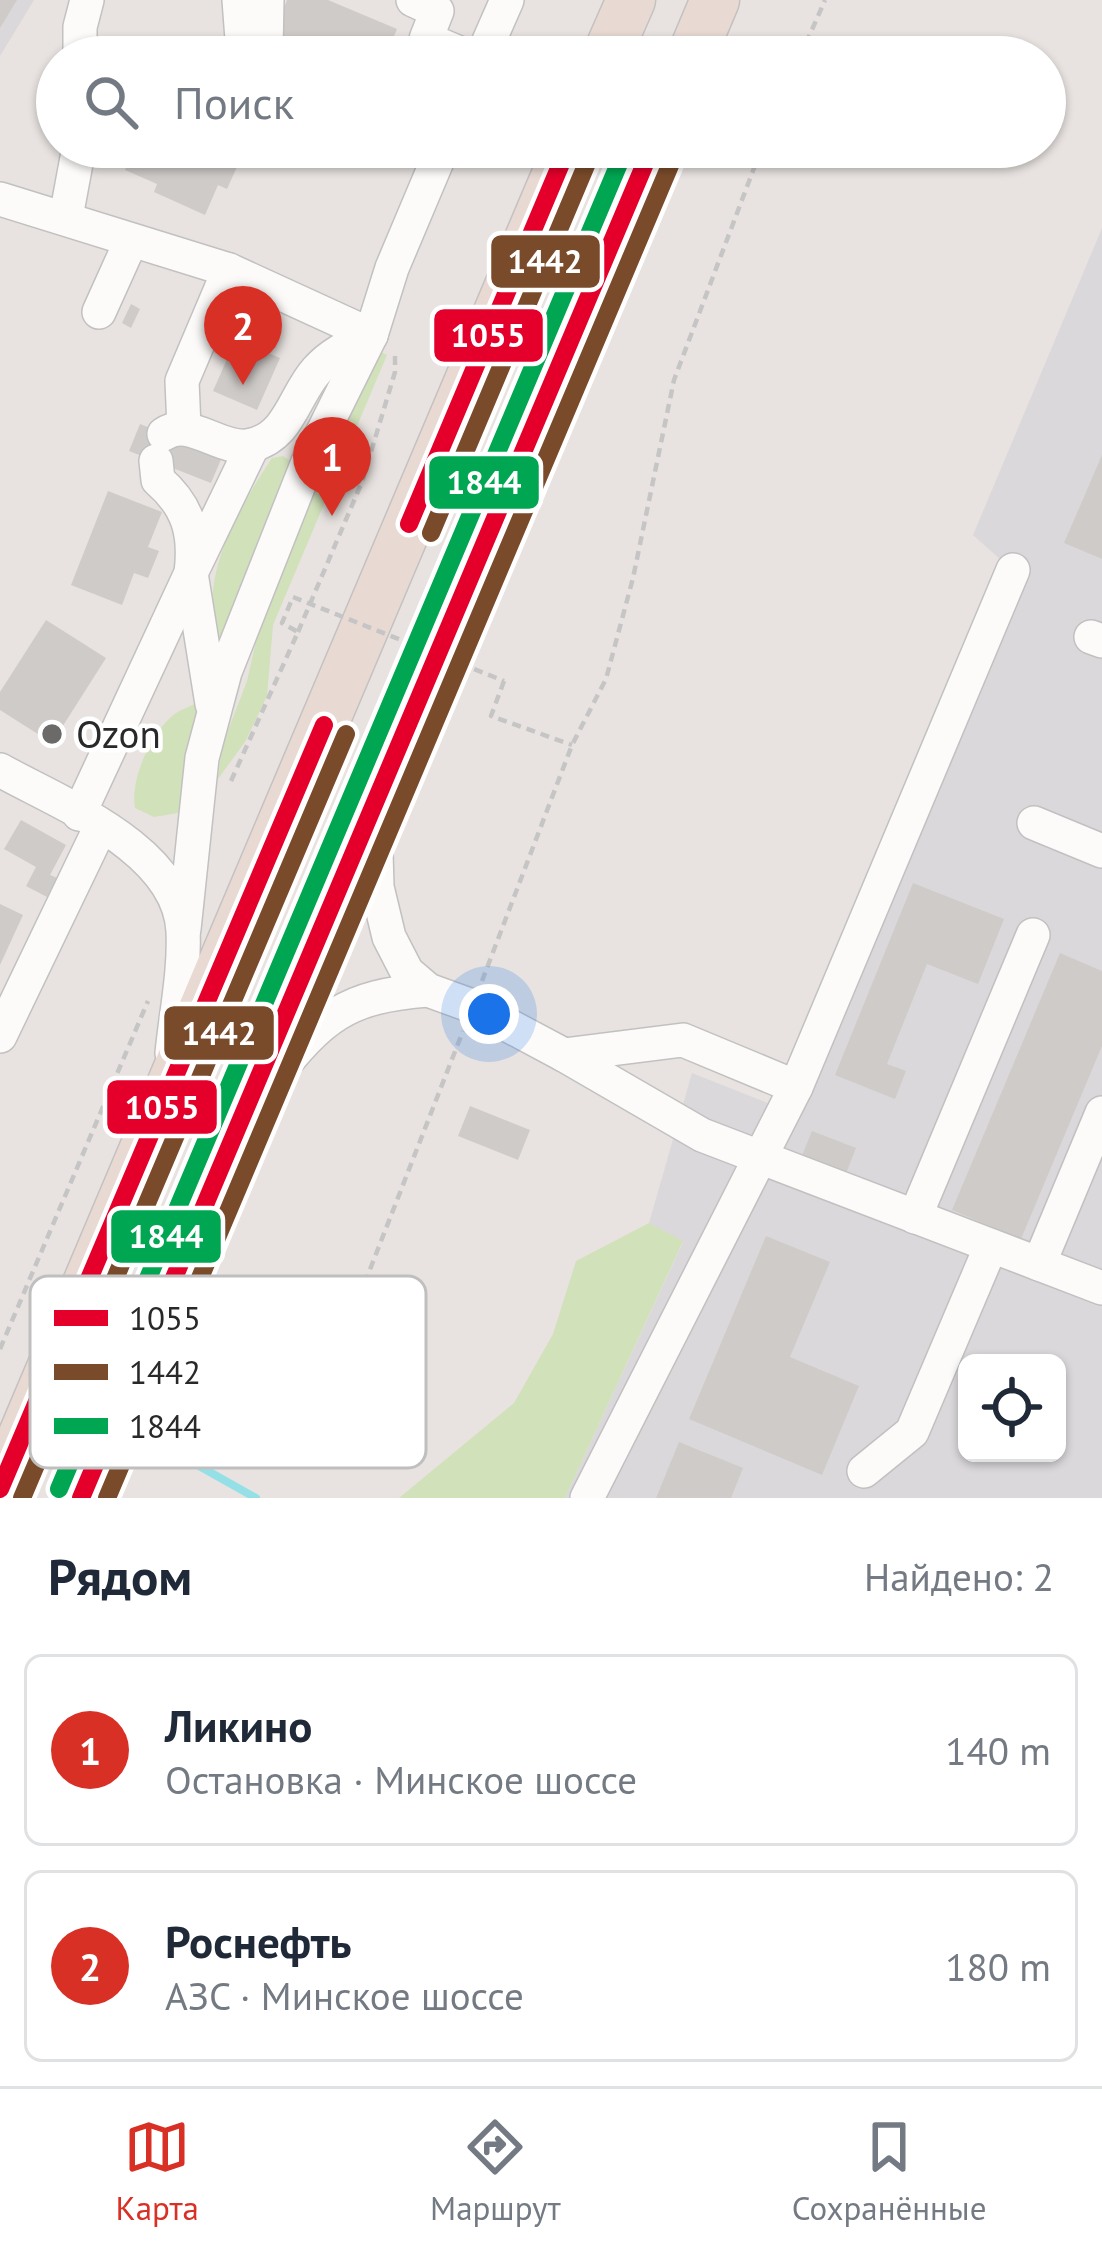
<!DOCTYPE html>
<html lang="ru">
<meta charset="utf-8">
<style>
body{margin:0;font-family:"PT Sans",sans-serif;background:#f2f2f3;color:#1f2937}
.controls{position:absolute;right:36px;bottom:36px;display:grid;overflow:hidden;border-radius:18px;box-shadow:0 3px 9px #0004}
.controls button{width:108px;height:108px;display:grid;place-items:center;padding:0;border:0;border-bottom:3px solid #e0e1e3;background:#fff;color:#1f2937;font:60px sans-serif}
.you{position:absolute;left:489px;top:1014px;width:42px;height:42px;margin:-30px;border:9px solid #fff;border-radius:50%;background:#1a73e8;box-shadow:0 0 0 18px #1a73e833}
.badge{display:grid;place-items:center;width:78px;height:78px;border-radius:50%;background:#d93025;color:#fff;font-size:39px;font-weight:700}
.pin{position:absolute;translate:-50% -99px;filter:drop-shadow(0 3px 6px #0008)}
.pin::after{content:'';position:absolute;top:63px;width:42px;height:36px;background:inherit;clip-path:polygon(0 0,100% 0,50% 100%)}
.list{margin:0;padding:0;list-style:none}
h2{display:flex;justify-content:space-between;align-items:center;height:156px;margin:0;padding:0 48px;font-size:51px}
h2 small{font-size:39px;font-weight:400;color:#747a83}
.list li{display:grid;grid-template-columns:78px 1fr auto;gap:36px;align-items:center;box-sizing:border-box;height:192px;margin:0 24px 24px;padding:0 24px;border:3px solid #e0e1e3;border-radius:18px}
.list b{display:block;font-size:45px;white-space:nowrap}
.list p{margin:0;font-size:39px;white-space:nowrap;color:#747a83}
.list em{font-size:39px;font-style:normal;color:#747a83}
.icon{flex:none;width:66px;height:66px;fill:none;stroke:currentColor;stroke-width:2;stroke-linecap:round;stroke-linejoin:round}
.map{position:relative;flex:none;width:1102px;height:1498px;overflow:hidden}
.search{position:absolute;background:#fff;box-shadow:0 3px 9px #0004;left:36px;right:36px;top:36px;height:132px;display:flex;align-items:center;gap:30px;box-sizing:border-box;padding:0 42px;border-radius:66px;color:#747a83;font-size:45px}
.sheet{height:588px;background:#fff}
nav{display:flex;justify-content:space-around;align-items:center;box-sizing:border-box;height:168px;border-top:3px solid #e0e1e3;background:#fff;font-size:33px;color:#747a83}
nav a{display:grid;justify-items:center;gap:6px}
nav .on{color:#d93025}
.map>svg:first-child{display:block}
</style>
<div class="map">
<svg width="1102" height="1498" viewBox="0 0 1102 1498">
<rect width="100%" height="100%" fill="#e8e3e0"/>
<g fill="#dbd8db" fill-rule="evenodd">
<path d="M 0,0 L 34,0 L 0,56 Z"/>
<path d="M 1102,228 L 1102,1498 L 565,1498 L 683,1242 L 649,1223 L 692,1073 L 798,1115 L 1020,577 L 973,535 ZM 967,1363 L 1057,1363 L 1057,1453 L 967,1453 Z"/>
</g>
<g fill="#d1e1ba">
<path d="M 375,349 L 387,355 L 273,625 L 267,696 L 245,742 L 218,779 L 222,746 L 247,681 L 261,619 Z"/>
<path d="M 283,456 L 291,461 L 220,640 L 214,637 C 203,569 235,514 272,458 Z"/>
<path d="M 203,700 L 178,813 L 154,817 L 135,808 C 130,781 149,738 169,719 C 177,710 192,706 203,700 Z"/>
<path d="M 649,1223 L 683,1241 L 565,1498 L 399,1498 L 514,1403 L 553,1334 L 576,1261 Z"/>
</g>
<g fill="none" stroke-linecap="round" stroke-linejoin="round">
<path stroke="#95e0e7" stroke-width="8" d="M 183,1457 L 256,1498"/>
</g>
<g fill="#cfcbc9">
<path d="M 0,0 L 17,0 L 0,28 Z"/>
<path d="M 287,0 L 328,0 L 397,29 L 385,57 L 304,57 L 270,43 Z"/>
<path d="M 135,147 L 246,147 L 227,189 L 218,185 L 205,215 L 154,192 L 157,184 L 125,170 Z"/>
<path d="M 131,304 L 140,309 L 131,328 L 122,323 Z"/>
<path d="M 236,339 L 280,358 L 257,410 L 213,391 Z"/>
<path d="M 140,424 L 222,457 L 211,483 L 129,451 Z"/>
<path d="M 1102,455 L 1102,559 L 1064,543 Z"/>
<path d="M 108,491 L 162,512 L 148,547 L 159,551 L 148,578 L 134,573 L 122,605 L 71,585 Z"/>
<path d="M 46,620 L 106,658 L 52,743 L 0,710 L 0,692 Z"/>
<path d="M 21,820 L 66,845 L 50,875 L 57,878 L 47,897 L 26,886 L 36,867 L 4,849 Z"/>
<path d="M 913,883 L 1004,919 L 978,984 L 927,964 L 887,1064 L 906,1071 L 895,1099 L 835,1075 Z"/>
<path d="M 0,904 L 23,915 L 0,965 Z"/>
<path d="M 1060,953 L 1102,971 L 1102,1046 L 1021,1239 L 952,1210 Z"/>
<path d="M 470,1106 L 530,1130 L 518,1160 L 458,1136 Z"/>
<path d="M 812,1131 L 856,1148 L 843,1181 L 799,1163 Z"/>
<path d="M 766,1236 L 830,1262 L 790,1357 L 859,1386 L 822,1475 L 689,1419 Z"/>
<path d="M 679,1442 L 743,1468 L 731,1498 L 656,1498 Z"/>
</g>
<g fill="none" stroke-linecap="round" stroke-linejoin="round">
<defs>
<g id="minor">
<path d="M 239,0 L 242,39 L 266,50"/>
<path d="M 267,0 L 266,50 L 282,57"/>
<path d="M 413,0 L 437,11 L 426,39 L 469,57"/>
<path d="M 80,57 L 80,27 L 87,0"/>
<path d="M 482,57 L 507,0"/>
<path d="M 0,199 L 229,270 L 371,335"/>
<path d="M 66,217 L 79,147"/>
<path d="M 99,312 L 131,241"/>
<path d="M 184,428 L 182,381 L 229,270"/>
<path d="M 164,434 C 190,416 222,453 252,445 C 290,436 294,395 317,370 C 332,353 351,345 371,335"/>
<path d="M 1091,637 L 1102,641"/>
<path d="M 212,704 L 191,573 L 253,445"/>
<path d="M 0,770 C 61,804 179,849 183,931 C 185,970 176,1013 172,1053"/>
<path d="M 79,814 L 191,573 C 196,533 188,506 158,480 L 156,461"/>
<path d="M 375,817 L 377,887 L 389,937 L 407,972 L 428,990 L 472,1006 L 564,1055 L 702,1135 L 1102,1288"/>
<path d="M 1034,823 L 1102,851"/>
<path d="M 184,929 L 202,758 L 225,672 L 308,462 L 371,335 L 392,268 L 443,147"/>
<path d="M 0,1036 L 101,826"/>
<path d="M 564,1055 L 683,1040 L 796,1087 L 1013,570"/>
<path d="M 272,1080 C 321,1017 346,996 428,990"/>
<path d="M 915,1217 L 1033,935"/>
<path d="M 1039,1264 L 1102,1113"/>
<path d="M 864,1471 L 912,1432 L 991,1246"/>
<path d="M 587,1498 L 796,1087"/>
</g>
<g id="highway">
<path d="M 606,57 L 631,0"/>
<path d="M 691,57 L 715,0"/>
<path d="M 0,1489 L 568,147"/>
<path d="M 81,1498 L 652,147"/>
</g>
</defs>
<use href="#minor" stroke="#c2c1c1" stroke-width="36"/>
<use href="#highway" stroke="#c4c2c1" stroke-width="51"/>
<g stroke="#c6c5c5" stroke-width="4.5" stroke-dasharray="9 6" stroke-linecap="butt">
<path d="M 800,57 L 825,0"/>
<path d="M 298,632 L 362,482 L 395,372 L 395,354"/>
<path d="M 504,681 L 491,716 L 572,745"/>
<path d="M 231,781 L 298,632 L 282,623 L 293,597"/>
<path d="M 482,981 L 572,745 L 606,679 L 633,578 L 674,380 L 762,147"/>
<path d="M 0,1349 L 148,1001"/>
<path d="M 321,1395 L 463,1031"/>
</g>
<use href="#minor" stroke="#fcfbfa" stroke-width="33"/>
<use href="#highway" stroke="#e8d9d3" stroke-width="48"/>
<path stroke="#c6c5c5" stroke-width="4.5" stroke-dasharray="9 6" stroke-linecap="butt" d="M 293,597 L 504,681"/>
<defs>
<g id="bus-1">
<path d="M 409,524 L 568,147"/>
<path d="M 0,1489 L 324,725"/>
<path d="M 81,1498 L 652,147"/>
</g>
<g id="bus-2">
<path d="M 431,533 L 590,156"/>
<path d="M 22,1498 L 346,734"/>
<path d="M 107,1498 L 674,156"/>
</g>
<path id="bus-3" d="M 59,1489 L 626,147"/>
</defs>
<use href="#bus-1" stroke="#fff" stroke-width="27"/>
<use href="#bus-2" stroke="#fff" stroke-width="27"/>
<use href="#bus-3" stroke="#fff" stroke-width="27"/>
<use href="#bus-1" stroke="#e4002b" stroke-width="18"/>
<use href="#bus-2" stroke="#7a4b2a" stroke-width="18"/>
<use href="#bus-3" stroke="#00a651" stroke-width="18"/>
</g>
<circle fill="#6c6a69" stroke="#fff" stroke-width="4.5" cx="52" cy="734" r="12"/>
<g text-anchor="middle" stroke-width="9" stroke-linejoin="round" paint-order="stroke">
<g font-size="39" fill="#292929" stroke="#fff" text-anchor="start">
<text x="76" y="748">Ozon</text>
</g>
</g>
<rect x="30" y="1276" width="396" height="192" rx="18" fill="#fff" stroke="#bfbfbf" stroke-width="3"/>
<rect x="54" y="1310" width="54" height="16" fill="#e4002b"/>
<rect x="54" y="1364" width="54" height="16" fill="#7a4b2a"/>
<rect x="54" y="1418" width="54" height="16" fill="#00a651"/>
<g font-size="33" fill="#292929">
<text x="129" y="1330">1055</text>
<text x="129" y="1384">1442</text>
<text x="129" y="1438">1844</text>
</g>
<g stroke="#fff" stroke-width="4.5">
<rect x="489" y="233" width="113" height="57" rx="12" fill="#7a4b2a"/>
<rect x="432" y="307" width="113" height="57" rx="12" fill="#e4002b"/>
<rect x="427" y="454" width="114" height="57" rx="12" fill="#00a651"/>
<rect x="162" y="1004" width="114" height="58" rx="12" fill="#7a4b2a"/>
<rect x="105" y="1078" width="114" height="58" rx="12" fill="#e4002b"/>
<rect x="109" y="1208" width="114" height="57" rx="12" fill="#00a651"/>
</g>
<g font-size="33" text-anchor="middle" font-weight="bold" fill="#fff">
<text x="545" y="273">1442</text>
<text x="488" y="347">1055</text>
<text x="484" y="494">1844</text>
<text x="219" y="1045">1442</text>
<text x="162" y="1119">1055</text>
<text x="166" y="1248">1844</text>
</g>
</svg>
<div class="controls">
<button><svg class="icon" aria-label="locate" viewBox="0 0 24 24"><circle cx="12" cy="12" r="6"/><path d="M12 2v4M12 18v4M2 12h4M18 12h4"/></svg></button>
</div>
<div class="you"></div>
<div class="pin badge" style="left:332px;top:516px">1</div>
<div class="pin badge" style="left:243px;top:385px">2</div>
<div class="search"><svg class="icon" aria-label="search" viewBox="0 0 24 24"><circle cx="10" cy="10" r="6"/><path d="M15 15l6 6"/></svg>Поиск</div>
</div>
<section class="sheet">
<h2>Рядом<small>Найдено: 2</small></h2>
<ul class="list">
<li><span class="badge">1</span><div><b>Ликино</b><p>Остановка · Минское шоссе</p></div><em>140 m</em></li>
<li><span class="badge">2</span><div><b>Роснефть</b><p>АЗС · Минское шоссе</p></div><em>180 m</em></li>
</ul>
</section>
<nav>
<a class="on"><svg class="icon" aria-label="map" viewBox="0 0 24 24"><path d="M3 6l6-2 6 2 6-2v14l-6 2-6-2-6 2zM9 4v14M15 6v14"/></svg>Карта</a>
<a><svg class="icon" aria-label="directions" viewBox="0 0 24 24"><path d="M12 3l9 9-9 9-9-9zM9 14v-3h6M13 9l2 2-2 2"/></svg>Маршрут</a>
<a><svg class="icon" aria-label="saved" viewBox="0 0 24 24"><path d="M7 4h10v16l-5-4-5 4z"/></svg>Сохранённые</a>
</nav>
